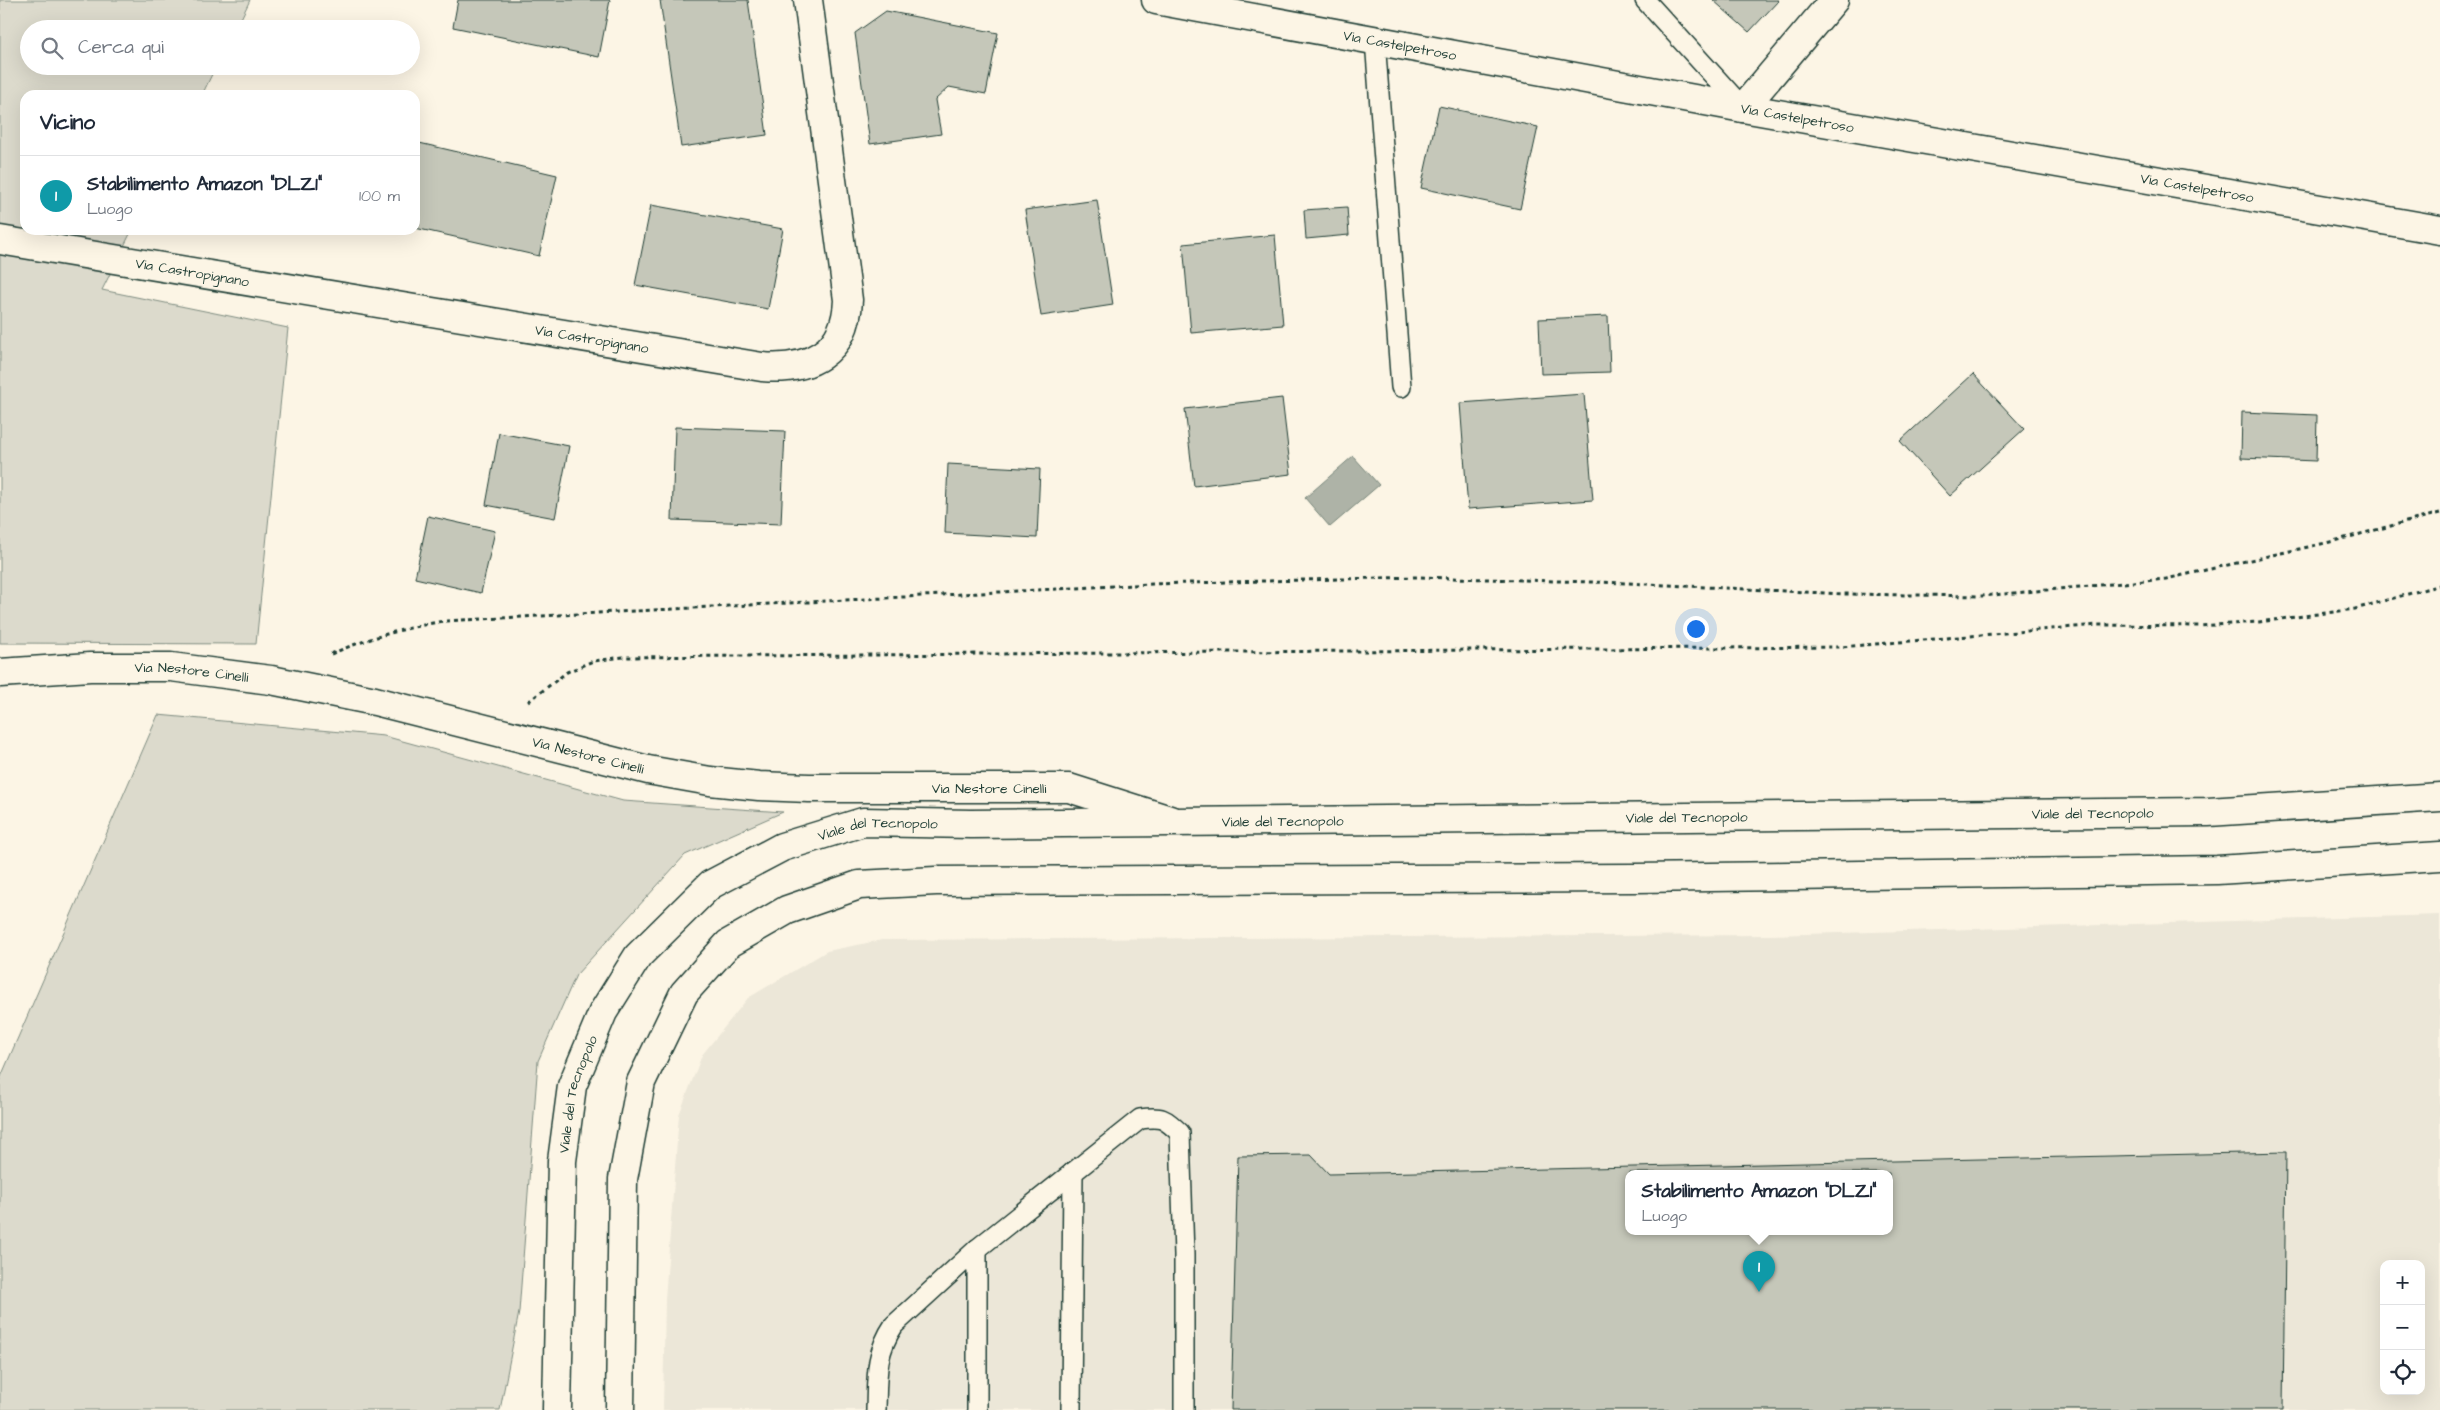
<!DOCTYPE html>
<html lang="it">
<meta charset="utf-8">
<style>
body{margin:0;font-family:"Architects Daughter",sans-serif;background:#f6f6f7;color:#1f2937}
.controls{position:absolute;right:15px;bottom:15px;display:grid;overflow:hidden;border-radius:10px;box-shadow:0 5px 20px #0002}
.controls button{width:45px;height:45px;display:grid;place-items:center;padding:0;border:0;border-bottom:1px solid #e0e1e3;background:#fff;color:#1f2937;font:25px sans-serif}
.you{position:absolute;left:1695px;top:628px;width:18px;height:18px;margin:-12px;border:4px solid #fff;border-radius:50%;background:#1a73e8;box-shadow:0 0 0 8px #1a73e833}
.badge{display:grid;place-items:center;width:32px;height:32px;border-radius:50%;background:#1f6fb2;color:#fff;font-size:16px;font-weight:700}
.pin{position:absolute;translate:-50% -41px;filter:drop-shadow(0 1px 2px #0008)}
.pin::after{content:'';position:absolute;top:26px;width:18px;height:15px;background:inherit;clip-path:polygon(0 0,100% 0,50% 100%)}
.popup{position:absolute;left:1625px;top:1170px;width:268px;height:65px;box-sizing:border-box;display:grid;place-content:center;border-radius:10px;background:#fff;filter:drop-shadow(0 1px 4px #0005);font-size:16px;white-space:nowrap;color:#747a83}
.popup b{font-size:19px;color:#1f2937}
.popup::after{content:'';position:absolute;left:50%;top:100%;margin-left:-10px;border:10px solid transparent;border-top-color:#fff}
.list{margin:0;padding:0;list-style:none}
h2{display:flex;justify-content:space-between;align-items:center;height:65px;margin:0;padding:0 20px;font-size:21px}
h2 small{font-size:16px;font-weight:400;color:#747a83}
.list li{display:grid;grid-template-columns:32px 1fr auto;gap:15px;align-items:center;box-sizing:border-box;height:80px;padding:0 20px;border-top:1px solid #e0e1e3}
.list b{display:block;font-size:19px;white-space:nowrap}
.list p{margin:0;font-size:16px;white-space:nowrap;color:#747a83}
.list em{font-size:16px;font-style:normal;color:#747a83}
.icon{flex:none;width:28px;height:28px;fill:none;stroke:currentColor;stroke-width:2;stroke-linecap:round;stroke-linejoin:round}
.map{position:relative;flex:none;width:2440px;height:1410px;overflow:hidden}
.search{position:absolute;background:#fff;box-shadow:0 5px 20px #0002;left:20px;top:20px;width:400px;height:55px;display:flex;align-items:center;gap:12px;box-sizing:border-box;padding:0 18px;border-radius:28px;color:#747a83;font-size:19px}
.panel{position:absolute;background:#fff;box-shadow:0 5px 20px #0002;left:20px;top:90px;width:400px;height:145px;border-radius:15px}
.map>svg:first-child{display:block}
</style>
<div class="map">
<svg width="2440" height="1410" viewBox="0 0 2440 1410">
<rect width="100%" height="100%" fill="#fcf5e5"/>
<filter id="ink" filterUnits="userSpaceOnUse"><feTurbulence type="fractalNoise" baseFrequency=".02" numOctaves="2"/><feDisplacementMap in="SourceGraphic" scale="10" xChannelSelector="R" yChannelSelector="G"/><feConvolveMatrix kernelMatrix="1 2 1 2 8 2 1 2 1" color-interpolation-filters="sRGB"/></filter>
<g filter="url(#ink)">
<path fill="#ece7d8" fill-rule="evenodd" d="M 2440,915 L 2440,1410 L 663,1410 L 665,1299 L 679,1115 L 702,1055 L 748,998 L 827,951 L 882,940 L 1770,935 ZM 1629,1173 L 1889,1173 L 1889,1231 L 1629,1231 ZM 2384,1264 L 2421,1264 L 2421,1391 L 2384,1391 Z"/>
<g fill="#dcdacc" stroke="#7e8c80">
<path d="M 0,0 L 250,0 L 236,29 L 29,29 L 29,66 L 216,66 L 202,95 L 25,95 L 25,230 L 132,230 L 102,290 L 288,328 L 256,644 L 0,643 Z"/>
<path d="M 158,715 L 384,736 L 623,801 L 783,812 L 685,855 L 576,975 L 538,1061 L 519,1312 L 500,1410 L 0,1410 L 0,1079 Z"/>
</g>
<path fill="#aeb3a7" stroke="#758479" d="M 1353,456 L 1379,485 L 1330,527 L 1305,498 Z"/>
<g fill="#c5c7b9" stroke="#1f3d34" fill-rule="evenodd">
<path d="M 458,0 L 610,0 L 599,57 L 453,27 Z"/>
<path d="M 660,0 L 748,0 L 767,135 L 681,147 Z"/>
<path d="M 1713,0 L 1779,0 L 1749,32 Z"/>
<path d="M 886,11 L 998,33 L 986,94 L 949,87 L 935,100 L 941,134 L 870,144 L 855,33 Z"/>
<path d="M 1439,106 L 1538,127 L 1520,209 L 1421,188 Z"/>
<path d="M 415,142 L 557,175 L 539,256 L 415,228 Z"/>
<path d="M 1097,200 L 1113,305 L 1041,316 L 1025,210 Z"/>
<path d="M 651,205 L 783,229 L 768,309 L 635,285 Z"/>
<path d="M 1347,207 L 1349,235 L 1306,239 L 1304,210 Z"/>
<path d="M 1275,235 L 1283,325 L 1191,333 L 1183,244 Z"/>
<path d="M 1608,316 L 1610,372 L 1541,374 L 1539,319 Z"/>
<path d="M 1973,374 L 2024,429 L 1950,496 L 1900,441 Z"/>
<path d="M 1584,394 L 1593,500 L 1468,509 L 1460,403 Z"/>
<path d="M 1282,398 L 1291,474 L 1194,486 L 1185,409 Z"/>
<path d="M 2242,412 L 2317,415 L 2316,461 L 2241,458 Z"/>
<path d="M 675,427 L 785,431 L 781,524 L 672,520 Z"/>
<path d="M 499,433 L 569,446 L 555,518 L 486,505 Z"/>
<path d="M 948,464 L 1040,469 L 1037,538 L 945,533 Z"/>
<path d="M 428,516 L 495,531 L 481,593 L 415,578 Z"/>
<path d="M 2286,1152 L 2283,1410 L 1231,1410 L 1238,1156 L 1311,1155 L 1329,1174 ZM 1629,1173 L 1889,1173 L 1889,1231 L 1629,1231 Z"/>
</g>
<g fill="none" stroke-linecap="round" stroke-linejoin="round">
<defs>
<g id="lane">
<path d="M 1645,0 L 1743,108"/>
<path d="M 1375,40 L 1401,387"/>
<path d="M 876,1410 C 877,1377 875,1353 894,1325 L 977,1249 L 1140,1119 C 1162,1116 1164,1118 1180,1133 L 1184,1255 L 1184,1410"/>
<path d="M 977,1410 L 977,1249"/>
<path d="M 1071,1410 L 1073,1172"/>
</g>
<g id="street">
<path id="s1" d="M 1156,0 L 1743,108 L 2440,230"/>
<path d="M 1743,108 L 1834,0"/>
<path id="s2" d="M 0,240 L 762,367 C 809,371 846,353 848,300 L 808,0"/>
<path id="s3" d="M 0,673 L 90,667 L 171,667 L 271,680 L 375,701 L 648,770 L 710,781 L 759,786 L 809,788 L 1069,788 L 1170,820"/>
</g>
<g id="secondary">
<path id="s4" d="M 557,1410 L 562,1161 L 572,1086 L 603,1012 L 638,956 L 710,885 L 782,847 L 863,822 L 971,824 L 2208,812 L 2440,797"/>
<path d="M 620,1410 L 623,1179 L 641,1082 L 684,993 L 728,944 L 787,910 L 859,885 L 936,881 L 1636,878 L 2217,870 L 2440,856"/>
</g>
</defs>
<use href="#lane" stroke="#1f3d34" stroke-width="22"/>
<use href="#street" stroke="#1f3d34" stroke-width="31"/>
<use href="#secondary" stroke="#1f3d34" stroke-width="31"/>
<g stroke="#1f3d34" stroke-width="3" stroke-dasharray="4 4" stroke-linecap="butt">
<path d="M 331,654 C 368,638 404,628 444,621 L 1152,584 L 1417,577 L 1627,583 L 1844,594 L 1982,596 L 2166,579 L 2330,542 L 2440,513"/>
<path d="M 528,702 L 567,672 L 593,661 L 624,657 L 1841,647 L 2098,625 L 2199,626 L 2259,622 L 2355,609 L 2440,585"/>
</g>
<use href="#lane" stroke="#fcf5e5" stroke-width="19"/>
<use href="#street" stroke="#fcf5e5" stroke-width="28"/>
<use href="#secondary" stroke="#fcf5e5" stroke-width="28"/>
</g>
</g>
<g text-anchor="middle" stroke-width="5" stroke-linejoin="round" paint-order="stroke">
<g font-size="14" fill="#1f3d34" stroke="#fcf5e5">
<text dy="5" stroke="none"><textPath href="#s1" startOffset="248">Via Castelpetroso</textPath></text>
<text dy="5" stroke="none"><textPath href="#s1" startOffset="652">Via Castelpetroso</textPath></text>
<text dy="5" stroke="none"><textPath href="#s1" startOffset="1058">Via Castelpetroso</textPath></text>
<text dy="5" stroke="none"><textPath href="#s2" startOffset="195">Via Castropignano</textPath></text>
<text dy="5" stroke="none"><textPath href="#s2" startOffset="600">Via Castropignano</textPath></text>
<text dy="5" stroke="none"><textPath href="#s3" startOffset="192">Via Nestore Cinelli</textPath></text>
<text dy="5" stroke="none"><textPath href="#s3" startOffset="598">Via Nestore Cinelli</textPath></text>
<text dy="5" stroke="none"><textPath href="#s3" startOffset="1002">Via Nestore Cinelli</textPath></text>
<text dy="5" stroke="none"><textPath href="#s4" startOffset="1968">Viale del Tecnopolo</textPath></text>
<text dy="5" stroke="none"><textPath href="#s4" startOffset="1562">Viale del Tecnopolo</textPath></text>
<text dy="5" stroke="none"><textPath href="#s4" startOffset="1158">Viale del Tecnopolo</textPath></text>
<text dy="5" stroke="none"><textPath href="#s4" startOffset="752">Viale del Tecnopolo</textPath></text>
<text dy="5" stroke="none"><textPath href="#s4" startOffset="318">Viale del Tecnopolo</textPath></text>
</g>
</g>
</svg>
<div class="controls">
<button>+</button>
<button>−</button>
<button><svg class="icon" aria-label="locate" viewBox="0 0 24 24"><circle cx="12" cy="12" r="6"/><path d="M12 2v4M12 18v4M2 12h4M18 12h4"/></svg></button>
</div>
<div class="you"></div>
<div class="pin badge" style="left:1759px;top:1292px;background:#0f9aa8">1</div>
<div class="popup"><b>Stabilimento Amazon &quot;DLZ1&quot;</b>Luogo</div>
<div class="search"><svg class="icon" aria-label="search" viewBox="0 0 24 24"><circle cx="10" cy="10" r="6"/><path d="M15 15l6 6"/></svg>Cerca qui</div>
<section class="panel">
<h2>Vicino<small></small></h2>
<ul class="list">
<li><span class="badge" style="background:#0f9aa8">1</span><div><b>Stabilimento Amazon &quot;DLZ1&quot;</b><p>Luogo</p></div><em>100 m</em></li>
</ul>
</section>
</div>
